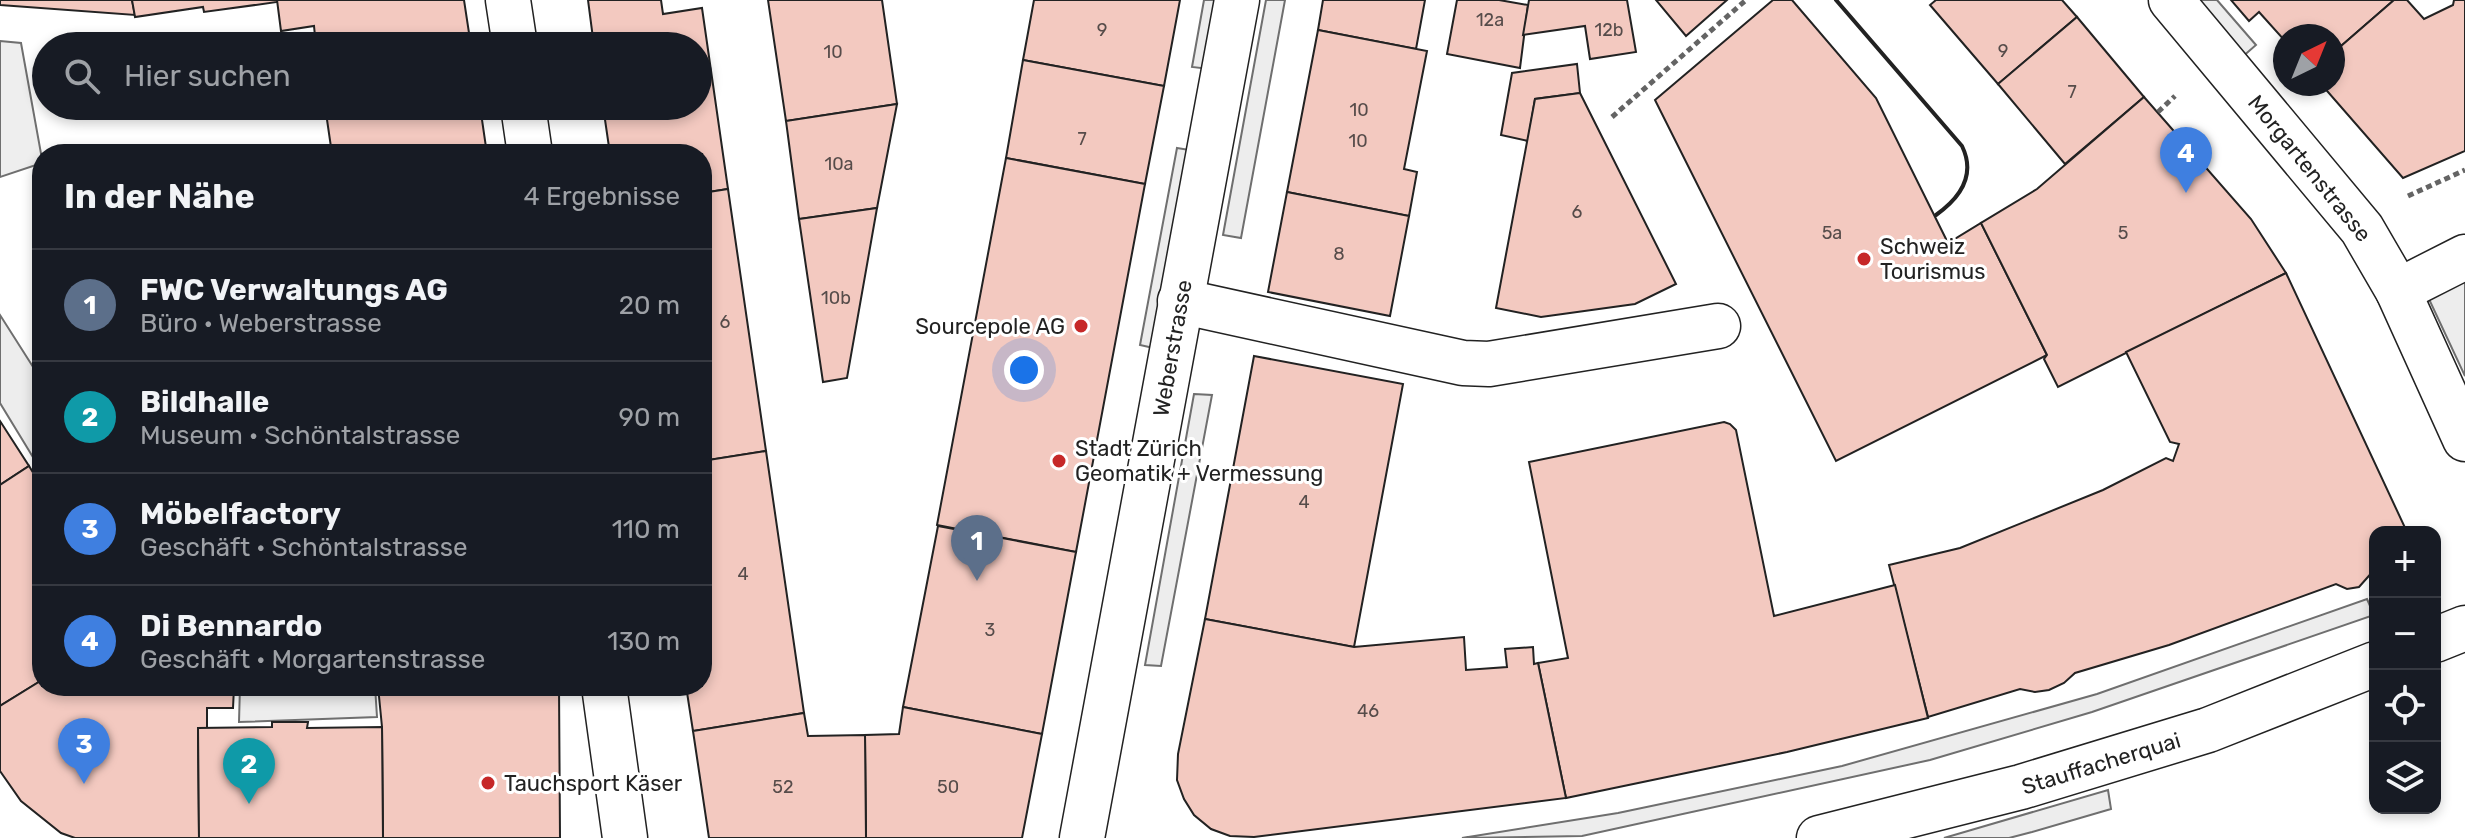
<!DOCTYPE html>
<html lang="de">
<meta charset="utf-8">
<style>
body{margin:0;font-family:Rubik,sans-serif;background:#242831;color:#f1f3f6}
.controls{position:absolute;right:24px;bottom:24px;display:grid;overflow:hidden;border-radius:16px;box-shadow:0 4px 12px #0003}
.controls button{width:72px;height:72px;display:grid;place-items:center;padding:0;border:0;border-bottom:2px solid #363941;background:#171b24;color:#f1f3f6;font:40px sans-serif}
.compass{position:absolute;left:2273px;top:24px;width:72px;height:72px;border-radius:50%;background:#171b24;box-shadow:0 4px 12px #0003;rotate:43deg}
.you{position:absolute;left:1024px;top:370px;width:28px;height:28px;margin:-20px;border:6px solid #fff;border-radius:50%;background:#1a73e8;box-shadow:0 0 0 12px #1a73e833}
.badge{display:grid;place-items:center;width:52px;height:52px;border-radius:50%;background:#0b8043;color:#fff;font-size:26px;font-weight:700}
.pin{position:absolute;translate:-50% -66px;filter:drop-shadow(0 2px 4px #0008)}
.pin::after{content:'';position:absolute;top:42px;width:28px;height:24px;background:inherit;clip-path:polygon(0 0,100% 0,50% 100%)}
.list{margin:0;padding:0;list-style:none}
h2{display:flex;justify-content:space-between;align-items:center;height:104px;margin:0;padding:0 32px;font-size:34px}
h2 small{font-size:26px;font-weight:400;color:#9ea1a6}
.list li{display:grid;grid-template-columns:52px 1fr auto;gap:24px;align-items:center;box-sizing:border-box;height:112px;padding:0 32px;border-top:2px solid #363941}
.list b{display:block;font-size:30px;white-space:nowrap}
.list p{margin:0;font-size:26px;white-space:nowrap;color:#9ea1a6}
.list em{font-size:26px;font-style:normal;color:#9ea1a6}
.icon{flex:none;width:44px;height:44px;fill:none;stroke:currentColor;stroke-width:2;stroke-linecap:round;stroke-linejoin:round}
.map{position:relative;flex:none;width:2465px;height:838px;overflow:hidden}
.search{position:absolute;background:#171b24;box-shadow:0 4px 12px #0003;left:32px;top:32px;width:680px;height:88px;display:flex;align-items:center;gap:20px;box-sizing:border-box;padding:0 28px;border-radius:44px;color:#9ea1a6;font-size:30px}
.panel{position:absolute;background:#171b24;box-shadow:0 4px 12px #0003;left:32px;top:144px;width:680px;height:552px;border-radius:32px}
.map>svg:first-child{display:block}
</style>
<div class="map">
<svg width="2465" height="838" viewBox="0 0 2465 838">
<rect width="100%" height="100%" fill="#fff"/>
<path fill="#eee" stroke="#6f6f6f" stroke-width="2" d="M 0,41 L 21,43 L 42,159 L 42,163 L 0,177 Z"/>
<g fill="#ededed" stroke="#6f6f6f" stroke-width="2">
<path d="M 1204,0 L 1222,0 L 1209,69 L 1192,67 Z"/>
<path d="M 1266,0 L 1285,0 L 1241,238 L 1223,235 Z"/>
<path d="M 2192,0 L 2217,0 L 2256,45 L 2241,58 Z"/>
<path d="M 1177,148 L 1196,151 L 1158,349 L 1140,345 Z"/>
<path d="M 2465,280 L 2465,376 L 2428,297 Z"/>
<path d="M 0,315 L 42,381 L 42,472 L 0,403 Z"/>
<path d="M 1194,394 L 1212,395 L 1161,666 L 1145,665 Z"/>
<path d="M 2367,599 L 2374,615 L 2092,712 L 1930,760 L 1582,836 L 1462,838 L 1618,813 L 1842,766 L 2097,694 Z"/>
<path d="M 240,686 L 375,686 L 377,717 L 239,722 Z"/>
<path d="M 2108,790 L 2111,809 L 2032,832 L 2009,838 L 1944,838 Z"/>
</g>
<g fill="#f3c9c0" stroke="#222" stroke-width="2">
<path d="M 0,0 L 132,0 L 135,15 L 0,5 Z"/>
<path d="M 132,0 L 277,0 L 277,2 L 204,12 L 203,7 L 135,17 Z"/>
<path d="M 277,0 L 464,0 L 471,46 L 316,46 L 314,26 L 281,31 Z"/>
<path d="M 588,0 L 661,0 L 663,14 L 702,8 L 728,189 L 702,193 L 702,154 L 610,154 L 603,106 L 698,106 L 698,46 L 594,46 Z"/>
<path d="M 768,0 L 882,0 L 897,104 L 786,121 Z"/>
<path d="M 1034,0 L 1180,0 L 1164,86 L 1023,60 Z"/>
<path d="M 1323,0 L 1425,0 L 1416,49 L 1318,30 Z"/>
<path d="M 1457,0 L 1499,0 L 1528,5 L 1520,68 L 1447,54 Z"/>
<path d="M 1529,0 L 1627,0 L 1636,52 L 1590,59 L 1585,26 L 1523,35 Z"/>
<path d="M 1656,0 L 1727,0 L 1686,36 Z"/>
<path d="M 1773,0 L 1792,0 L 1876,98 L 1948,243 L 1981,223 L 2047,355 L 1836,461 L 1655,100 Z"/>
<path d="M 1936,0 L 2062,0 L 2077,17 L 1998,84 L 1930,5 Z"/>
<path d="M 2231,0 L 2394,0 L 2333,53 L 2333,36 L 2285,36 L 2285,41 L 2259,12 L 2249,21 Z"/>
<path d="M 2394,0 L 2407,0 L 2424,19 L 2453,5 L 2454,0 L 2465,0 L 2465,151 L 2403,178 L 2321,84 L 2333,84 L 2333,53 Z"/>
<path d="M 2077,17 L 2144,97 L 2065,164 L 1998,84 Z"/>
<path d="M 1318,30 L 1427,51 L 1404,169 L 1417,172 L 1409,216 L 1287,192 Z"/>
<path d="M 1023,60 L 1164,86 L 1145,184 L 1006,158 Z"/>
<path d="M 1577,64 L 1580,93 L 1535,99 L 1528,141 L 1501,135 L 1512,73 Z"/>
<path d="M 1580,93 L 1676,284 L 1635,304 L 1541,317 L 1496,308 L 1535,99 Z"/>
<path d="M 2144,97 L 2251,219 L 2286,273 L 2058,387 L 2044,359 L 2047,355 L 1981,223 L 2037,189 Z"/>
<path d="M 897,104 L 877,208 L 799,219 L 786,121 Z"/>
<path d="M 325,106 L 480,106 L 487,154 L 332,154 Z"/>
<path d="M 1006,158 L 1145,184 L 1076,552 L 937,525 Z"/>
<path d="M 728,189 L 766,451 L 702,461 L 702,193 Z"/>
<path d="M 1287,192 L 1409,216 L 1390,316 L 1268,292 Z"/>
<path d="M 877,208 L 847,378 L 823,382 L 799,219 Z"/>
<path d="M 2286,273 L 2407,532 L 2375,532 L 2375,569 L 2359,587 L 2347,589 L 2336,584 L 2169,645 L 2075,673 L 2064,683 L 2049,690 L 2035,692 L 2020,689 L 1928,717 L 1889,565 L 1960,548 L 2103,490 L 2166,458 L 2173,461 L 2179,444 L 2170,442 L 2126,352 Z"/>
<path d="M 1254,356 L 1403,384 L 1354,647 L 1205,619 Z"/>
<path d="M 0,421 L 29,466 L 0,485 Z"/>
<path d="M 1724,422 L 1730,424 L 1736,430 L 1774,616 L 1895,585 L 1928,718 L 1787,752 L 1566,798 L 1538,663 L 1568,658 L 1529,462 Z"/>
<path d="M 766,451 L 804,713 L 693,731 L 686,686 L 702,686 L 702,461 Z"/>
<path d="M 29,466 L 42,487 L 42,680 L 0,706 L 0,485 Z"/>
<path d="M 938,526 L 1076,552 L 1042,734 L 903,707 Z"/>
<path d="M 1205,619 L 1354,647 L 1464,637 L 1466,670 L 1507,667 L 1505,649 L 1533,647 L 1534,664 L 1538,663 L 1566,798 L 1254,837 L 1230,836 L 1211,829 L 1194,815 L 1184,799 L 1177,780 L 1178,754 Z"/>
<path d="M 42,680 L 42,686 L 234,687 L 233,708 L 207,708 L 207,728 L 198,728 L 199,838 L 75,838 L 61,833 L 21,801 L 0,771 L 0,706 Z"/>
<path d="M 378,686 L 559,686 L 560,838 L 383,838 L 382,727 Z"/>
<path d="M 903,707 L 1042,734 L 1022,838 L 866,838 L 865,735 L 899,734 Z"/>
<path d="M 804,713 L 808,736 L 865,735 L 866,838 L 709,838 L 693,731 Z"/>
<path d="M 272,722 L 308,722 L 307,728 L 382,727 L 383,838 L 199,838 L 198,728 L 272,727 Z"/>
</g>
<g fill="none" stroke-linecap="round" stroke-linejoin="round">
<defs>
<g id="minor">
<path d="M 508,0 L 515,46"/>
<path d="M 2171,0 L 2362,229 L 2398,291 L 2465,439"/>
<path d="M 523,106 L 530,154"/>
<path d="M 2398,291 L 2465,257"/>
<path d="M 1180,301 L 1463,363 L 1489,364 L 1718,326"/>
<path d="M 2435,640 L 2465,628"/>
<path d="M 604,686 L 625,838"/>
<path d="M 1082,838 L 1237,0"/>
<path d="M 1819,838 L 2021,787 L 2208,730 L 2375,664"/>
</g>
</defs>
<use href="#minor" stroke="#222" stroke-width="47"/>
<g stroke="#646464" stroke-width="5" stroke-dasharray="6 4" stroke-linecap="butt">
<path d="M 2158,112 L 2175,96"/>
<path d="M 1612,117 L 1746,0"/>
<path d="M 2408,196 L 2465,170"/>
</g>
<use href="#minor" stroke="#fff" stroke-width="44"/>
<path stroke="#222" stroke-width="4" d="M 1836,0 L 1962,146 C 1976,175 1960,198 1936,215"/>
</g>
<g fill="#c62828" stroke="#fff" stroke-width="3">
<circle cx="1864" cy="259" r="8"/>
<circle cx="1081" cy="326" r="8"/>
<circle cx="1059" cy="461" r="8"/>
<circle cx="488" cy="783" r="8"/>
</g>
<g text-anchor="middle" stroke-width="6" stroke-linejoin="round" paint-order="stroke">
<g font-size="18" fill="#564c4a">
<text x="1490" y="26">12a</text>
<text x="1102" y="36">9</text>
<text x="1609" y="36">12b</text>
<text x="2003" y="57">9</text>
<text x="833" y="58">10</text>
<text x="2072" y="98">7</text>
<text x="1359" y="116">10</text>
<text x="1082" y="145">7</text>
<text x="1358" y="147">10</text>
<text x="839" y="170">10a</text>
<text x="1577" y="218">6</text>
<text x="1832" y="239">5a</text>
<text x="2123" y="239">5</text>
<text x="1339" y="260">8</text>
<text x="836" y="304">10b</text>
<text x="725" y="328">6</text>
<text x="1304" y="508">4</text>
<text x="743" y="580">4</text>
<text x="990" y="636">3</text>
<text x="1368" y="717">46</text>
<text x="783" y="793">52</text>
<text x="948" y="793">50</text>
</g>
<g font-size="22" fill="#222" stroke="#fff">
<text transform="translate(2310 168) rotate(51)" y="8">Morgartenstrasse</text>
<text transform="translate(1172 348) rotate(-80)" y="8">Weberstrasse</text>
<text transform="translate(2101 763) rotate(-17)" y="8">Stauffacherquai</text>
</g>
<g font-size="22" fill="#222" stroke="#fff" text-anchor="start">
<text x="1880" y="254">Schweiz<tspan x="1880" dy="25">Tourismus</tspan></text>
<text x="1065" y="334" text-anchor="end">Sourcepole AG</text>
<text x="1075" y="456">Stadt Zürich<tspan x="1075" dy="25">Geomatik + Vermessung</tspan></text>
<text x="504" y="791">Tauchsport Käser</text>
</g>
</g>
</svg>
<div class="controls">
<button>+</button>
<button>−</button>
<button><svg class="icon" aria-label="locate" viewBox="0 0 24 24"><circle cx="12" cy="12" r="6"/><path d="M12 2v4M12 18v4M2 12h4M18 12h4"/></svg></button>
<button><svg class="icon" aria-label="layers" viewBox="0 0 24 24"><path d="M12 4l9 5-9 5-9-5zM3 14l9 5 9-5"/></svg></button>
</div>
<svg class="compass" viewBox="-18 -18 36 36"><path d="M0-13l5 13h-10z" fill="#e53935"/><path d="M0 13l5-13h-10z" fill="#9ea1a6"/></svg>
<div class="you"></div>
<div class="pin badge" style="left:977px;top:581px;background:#5c6f8a">1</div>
<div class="pin badge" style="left:249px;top:804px;background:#0f9aa8">2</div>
<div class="pin badge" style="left:84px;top:784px;background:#3f7fe0">3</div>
<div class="pin badge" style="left:2186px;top:193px;background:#3f7fe0">4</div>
<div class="search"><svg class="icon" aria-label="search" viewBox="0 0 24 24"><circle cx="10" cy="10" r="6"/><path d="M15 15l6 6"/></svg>Hier suchen</div>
<section class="panel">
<h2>In der Nähe<small>4 Ergebnisse</small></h2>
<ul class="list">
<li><span class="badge" style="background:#5c6f8a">1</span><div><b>FWC Verwaltungs AG</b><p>Büro · Weberstrasse</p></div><em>20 m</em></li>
<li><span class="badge" style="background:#0f9aa8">2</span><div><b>Bildhalle</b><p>Museum · Schöntalstrasse</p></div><em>90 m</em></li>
<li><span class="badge" style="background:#3f7fe0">3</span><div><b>Möbelfactory</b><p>Geschäft · Schöntalstrasse</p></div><em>110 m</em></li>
<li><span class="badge" style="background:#3f7fe0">4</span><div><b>Di Bennardo</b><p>Geschäft · Morgartenstrasse</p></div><em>130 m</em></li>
</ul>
</section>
</div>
